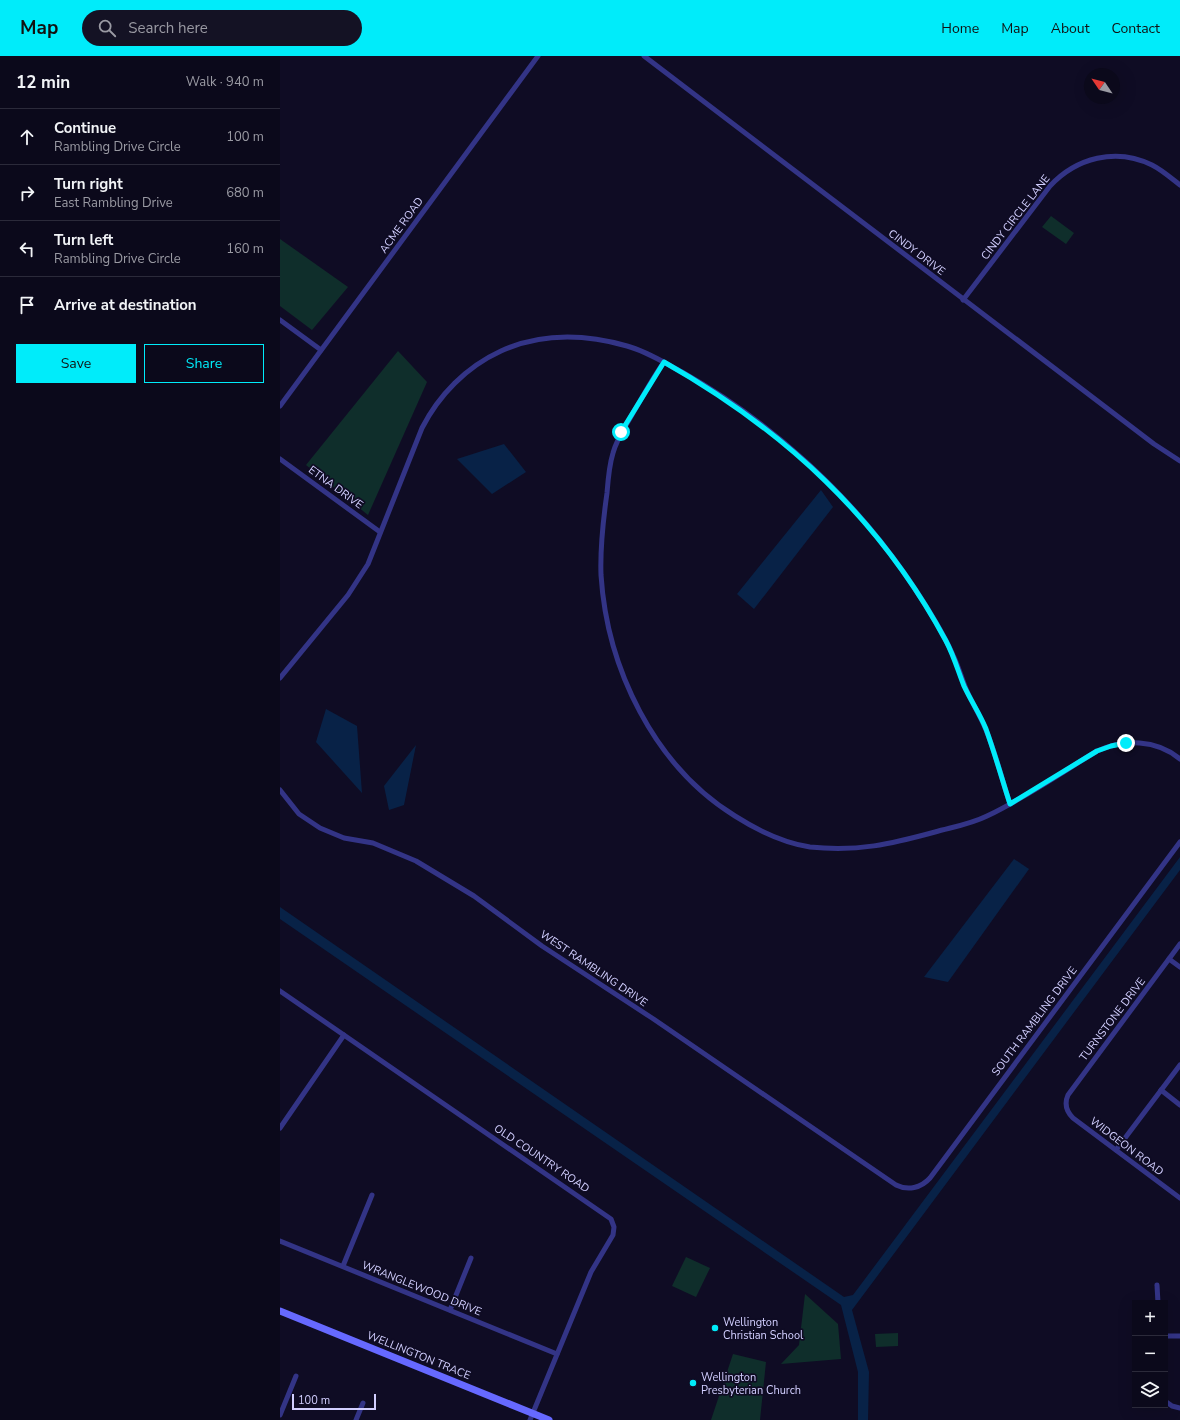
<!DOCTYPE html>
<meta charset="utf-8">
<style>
body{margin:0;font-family:"Nunito Sans",sans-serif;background:#141224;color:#f1f3f6}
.controls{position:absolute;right:12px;bottom:12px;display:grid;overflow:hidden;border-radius:0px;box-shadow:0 4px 16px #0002}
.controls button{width:36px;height:36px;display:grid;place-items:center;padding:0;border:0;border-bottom:1px solid #2b2a3a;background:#0b091b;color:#f1f3f6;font:20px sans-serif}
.compass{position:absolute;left:804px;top:12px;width:36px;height:36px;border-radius:50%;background:#0b091b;box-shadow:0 4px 16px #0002;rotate:305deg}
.scale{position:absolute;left:12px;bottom:10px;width:84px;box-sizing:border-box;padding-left:4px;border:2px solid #d2cfff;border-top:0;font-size:11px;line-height:14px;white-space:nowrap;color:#d2cfff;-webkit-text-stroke:3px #0f0c24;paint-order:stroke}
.stop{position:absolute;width:12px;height:12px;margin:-9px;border:3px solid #00ecfa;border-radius:50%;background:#fff}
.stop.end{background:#00ecfa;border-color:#fff;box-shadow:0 1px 4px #0008}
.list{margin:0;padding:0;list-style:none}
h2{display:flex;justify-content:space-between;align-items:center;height:52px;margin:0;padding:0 16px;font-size:17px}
h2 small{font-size:13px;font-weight:400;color:#9a9aa3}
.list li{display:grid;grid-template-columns:26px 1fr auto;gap:12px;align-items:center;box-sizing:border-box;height:56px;padding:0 16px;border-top:1px solid #2b2a3a}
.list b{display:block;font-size:15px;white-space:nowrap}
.list p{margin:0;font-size:13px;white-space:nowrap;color:#9a9aa3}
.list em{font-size:13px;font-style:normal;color:#9a9aa3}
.actions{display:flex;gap:8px;padding:12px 16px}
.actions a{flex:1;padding:9px 0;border:1px solid #00ecfa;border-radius:0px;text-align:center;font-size:14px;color:#00ecfa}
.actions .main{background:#00ecfa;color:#111}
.icon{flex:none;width:22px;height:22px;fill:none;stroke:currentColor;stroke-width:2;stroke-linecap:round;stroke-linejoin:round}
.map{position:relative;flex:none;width:900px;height:1364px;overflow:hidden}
header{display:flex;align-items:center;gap:24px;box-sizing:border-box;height:56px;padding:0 20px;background:#00ecfa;color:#111}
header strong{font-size:19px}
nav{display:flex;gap:22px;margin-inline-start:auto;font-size:14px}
.search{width:280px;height:36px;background:#141224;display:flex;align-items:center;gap:10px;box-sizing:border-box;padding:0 14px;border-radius:22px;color:#9a9aa3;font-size:15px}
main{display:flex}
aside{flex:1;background:#0b091b}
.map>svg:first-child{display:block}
</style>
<header>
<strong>Map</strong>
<div class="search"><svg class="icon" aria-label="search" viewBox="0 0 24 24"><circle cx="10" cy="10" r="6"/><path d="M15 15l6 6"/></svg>Search here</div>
<nav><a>Home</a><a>Map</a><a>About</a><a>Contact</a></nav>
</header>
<main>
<aside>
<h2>12 min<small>Walk · 940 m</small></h2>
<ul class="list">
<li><svg class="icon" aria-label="ahead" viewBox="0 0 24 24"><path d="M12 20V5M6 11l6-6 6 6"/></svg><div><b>Continue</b><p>Rambling Drive Circle</p></div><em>100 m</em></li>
<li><svg class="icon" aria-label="right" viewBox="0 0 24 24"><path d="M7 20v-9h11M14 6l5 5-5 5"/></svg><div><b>Turn right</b><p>East Rambling Drive</p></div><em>680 m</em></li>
<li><svg class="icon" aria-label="left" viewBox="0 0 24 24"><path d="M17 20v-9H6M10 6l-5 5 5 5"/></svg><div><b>Turn left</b><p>Rambling Drive Circle</p></div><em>160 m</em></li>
<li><svg class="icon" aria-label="arrive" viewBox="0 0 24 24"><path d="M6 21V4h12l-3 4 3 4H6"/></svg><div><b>Arrive at destination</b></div></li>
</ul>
<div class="actions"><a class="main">Save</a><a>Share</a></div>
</aside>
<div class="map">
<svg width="900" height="1364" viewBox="0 0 900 1364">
<rect width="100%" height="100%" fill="#0f0c24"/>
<g fill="#0f2e2b">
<path d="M 771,160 L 794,177 L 786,188 L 762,171 Z"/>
<path d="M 0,183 L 68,231 L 32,274 L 0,250 Z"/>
<path d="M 118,295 L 147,326 L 88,459 L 26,409 Z"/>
<path d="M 406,1201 L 430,1212 L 416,1241 L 392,1230 Z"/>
<path d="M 525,1238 L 558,1268 L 561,1303 L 501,1308 L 519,1289 Z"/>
<path d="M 618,1277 L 618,1290 L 596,1291 L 595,1278 Z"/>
<path d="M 453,1298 L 486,1306 L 480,1364 L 431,1364 Z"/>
</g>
<g fill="#082247">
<path d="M 224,388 L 246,416 L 212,438 L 177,403 Z"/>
<path d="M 541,434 L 553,451 L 474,553 L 457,538 Z"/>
<path d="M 46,653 L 77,670 L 82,737 L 36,686 Z"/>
<path d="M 136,689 L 124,749 L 109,754 L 104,730 Z"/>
<path d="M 900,801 L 900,814 L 572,1254 L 589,1316 L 588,1364 L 578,1364 L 578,1316 L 561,1249 L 0,863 L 0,851 L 564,1241 L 573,1239 Z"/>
<path d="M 734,803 L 749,813 L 668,926 L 644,921 Z"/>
</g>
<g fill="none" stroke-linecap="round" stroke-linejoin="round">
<g stroke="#333486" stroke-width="5">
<path d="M 364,0 L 874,388 L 900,405"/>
<path d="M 683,244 L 770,130 C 796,102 836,91 872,109 C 882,114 891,122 900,129"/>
<path d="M 0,264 L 41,294"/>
<path d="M 384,306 C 372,323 363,340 353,357 C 346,370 337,382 333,397 C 329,410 328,424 327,437 C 323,465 320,491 321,519 C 327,612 374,710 455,760 C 477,774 504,787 530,791 C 578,796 611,788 655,776 C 673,771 691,768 707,760 C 745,742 781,717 817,695 C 844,683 876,683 900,703"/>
<path d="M 0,350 L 258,0"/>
<path d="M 0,403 L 100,476"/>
<path d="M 0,622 L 68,539 L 88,508 L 142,372 C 159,339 186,311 221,295 C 261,277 305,278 347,290 C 366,295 385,307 402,316 C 491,366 569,437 627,521 C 644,546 661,572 673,599 C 679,611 682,624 687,635 C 693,649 701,661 706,674 C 716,698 722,724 730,748"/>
<path d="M 0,734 L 19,758 L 40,772 L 64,782 L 93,787 L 136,805 L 194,840 L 262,890 L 372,962 L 616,1129 C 628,1135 641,1132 650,1122 L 900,786"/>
<path d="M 900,888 L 788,1039 C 784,1048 786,1055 793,1062 L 900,1142"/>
<path d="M 889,903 L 900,911"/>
<path d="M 0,935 L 331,1163 L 334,1171 L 333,1179 L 311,1216 L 250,1364"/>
<path d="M 881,1034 L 900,1049"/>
<path d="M 0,1072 L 64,979"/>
<path d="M 836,1094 L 900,1009"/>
<path d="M 0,1185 L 277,1298"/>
<path d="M 63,1210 L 92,1139"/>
<path d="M 877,1229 L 878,1247"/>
<path d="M 170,1254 L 191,1202"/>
<path d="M 885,1280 L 900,1280"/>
<path d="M 885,1345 L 892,1350 L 900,1352"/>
<path d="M 0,1359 L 16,1320"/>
<path d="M 76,1364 L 83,1347"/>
</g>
<path stroke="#6669ff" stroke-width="7" d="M 0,1255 L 269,1364"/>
</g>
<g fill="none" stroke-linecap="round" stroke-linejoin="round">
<path stroke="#00ecfa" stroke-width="5" d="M 341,376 L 384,306 C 504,374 600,462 666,585 C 674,600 678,615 684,630 C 691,645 700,658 706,673 C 715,698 722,723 730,748 L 817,695 L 831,690 L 846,687"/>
</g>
<g fill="#00ecfa" stroke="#0f0c24" stroke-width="1.5">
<circle cx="435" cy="1272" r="4"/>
<circle cx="413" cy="1327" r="4"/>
</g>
<g text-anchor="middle" stroke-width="3.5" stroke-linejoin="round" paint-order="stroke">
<g font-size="11" fill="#d2cfff" stroke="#0f0c24">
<text transform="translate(735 161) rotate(-52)" y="4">CINDY CIRCLE LANE</text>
<text transform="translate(121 169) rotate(-54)" y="4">ACME ROAD</text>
<text transform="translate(637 196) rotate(37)" y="4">CINDY DRIVE</text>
<text transform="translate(56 431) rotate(36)" y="4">ETNA DRIVE</text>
<text transform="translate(314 912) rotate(34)" y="4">WEST RAMBLING DRIVE</text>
<text transform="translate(832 963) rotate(-53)" y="4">TURNSTONE DRIVE</text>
<text transform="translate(754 965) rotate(-53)" y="4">SOUTH RAMBLING DRIVE</text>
<text transform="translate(847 1090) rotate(37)" y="4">WIDGEON ROAD</text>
<text transform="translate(262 1102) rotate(34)" y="4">OLD COUNTRY ROAD</text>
<text transform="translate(142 1232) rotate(22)" y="4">WRANGLEWOOD DRIVE</text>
<text transform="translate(139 1299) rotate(22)" y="4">WELLINGTON TRACE</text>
</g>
<g font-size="11" fill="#d2cfff" stroke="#0f0c24" text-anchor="start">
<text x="443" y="1270">Wellington<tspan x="443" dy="13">Christian School</tspan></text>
<text x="421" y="1325">Wellington<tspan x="421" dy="13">Presbyterian Church</tspan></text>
</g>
</g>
</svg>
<div class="controls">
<button>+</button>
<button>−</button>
<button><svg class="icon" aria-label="layers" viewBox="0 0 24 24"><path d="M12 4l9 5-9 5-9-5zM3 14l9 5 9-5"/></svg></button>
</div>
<svg class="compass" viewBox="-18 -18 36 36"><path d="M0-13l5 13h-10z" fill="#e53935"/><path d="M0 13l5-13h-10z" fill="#9a9aa3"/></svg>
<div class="scale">100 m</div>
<div class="stop" style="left:341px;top:376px"></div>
<div class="stop end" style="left:846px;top:687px"></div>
</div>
</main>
